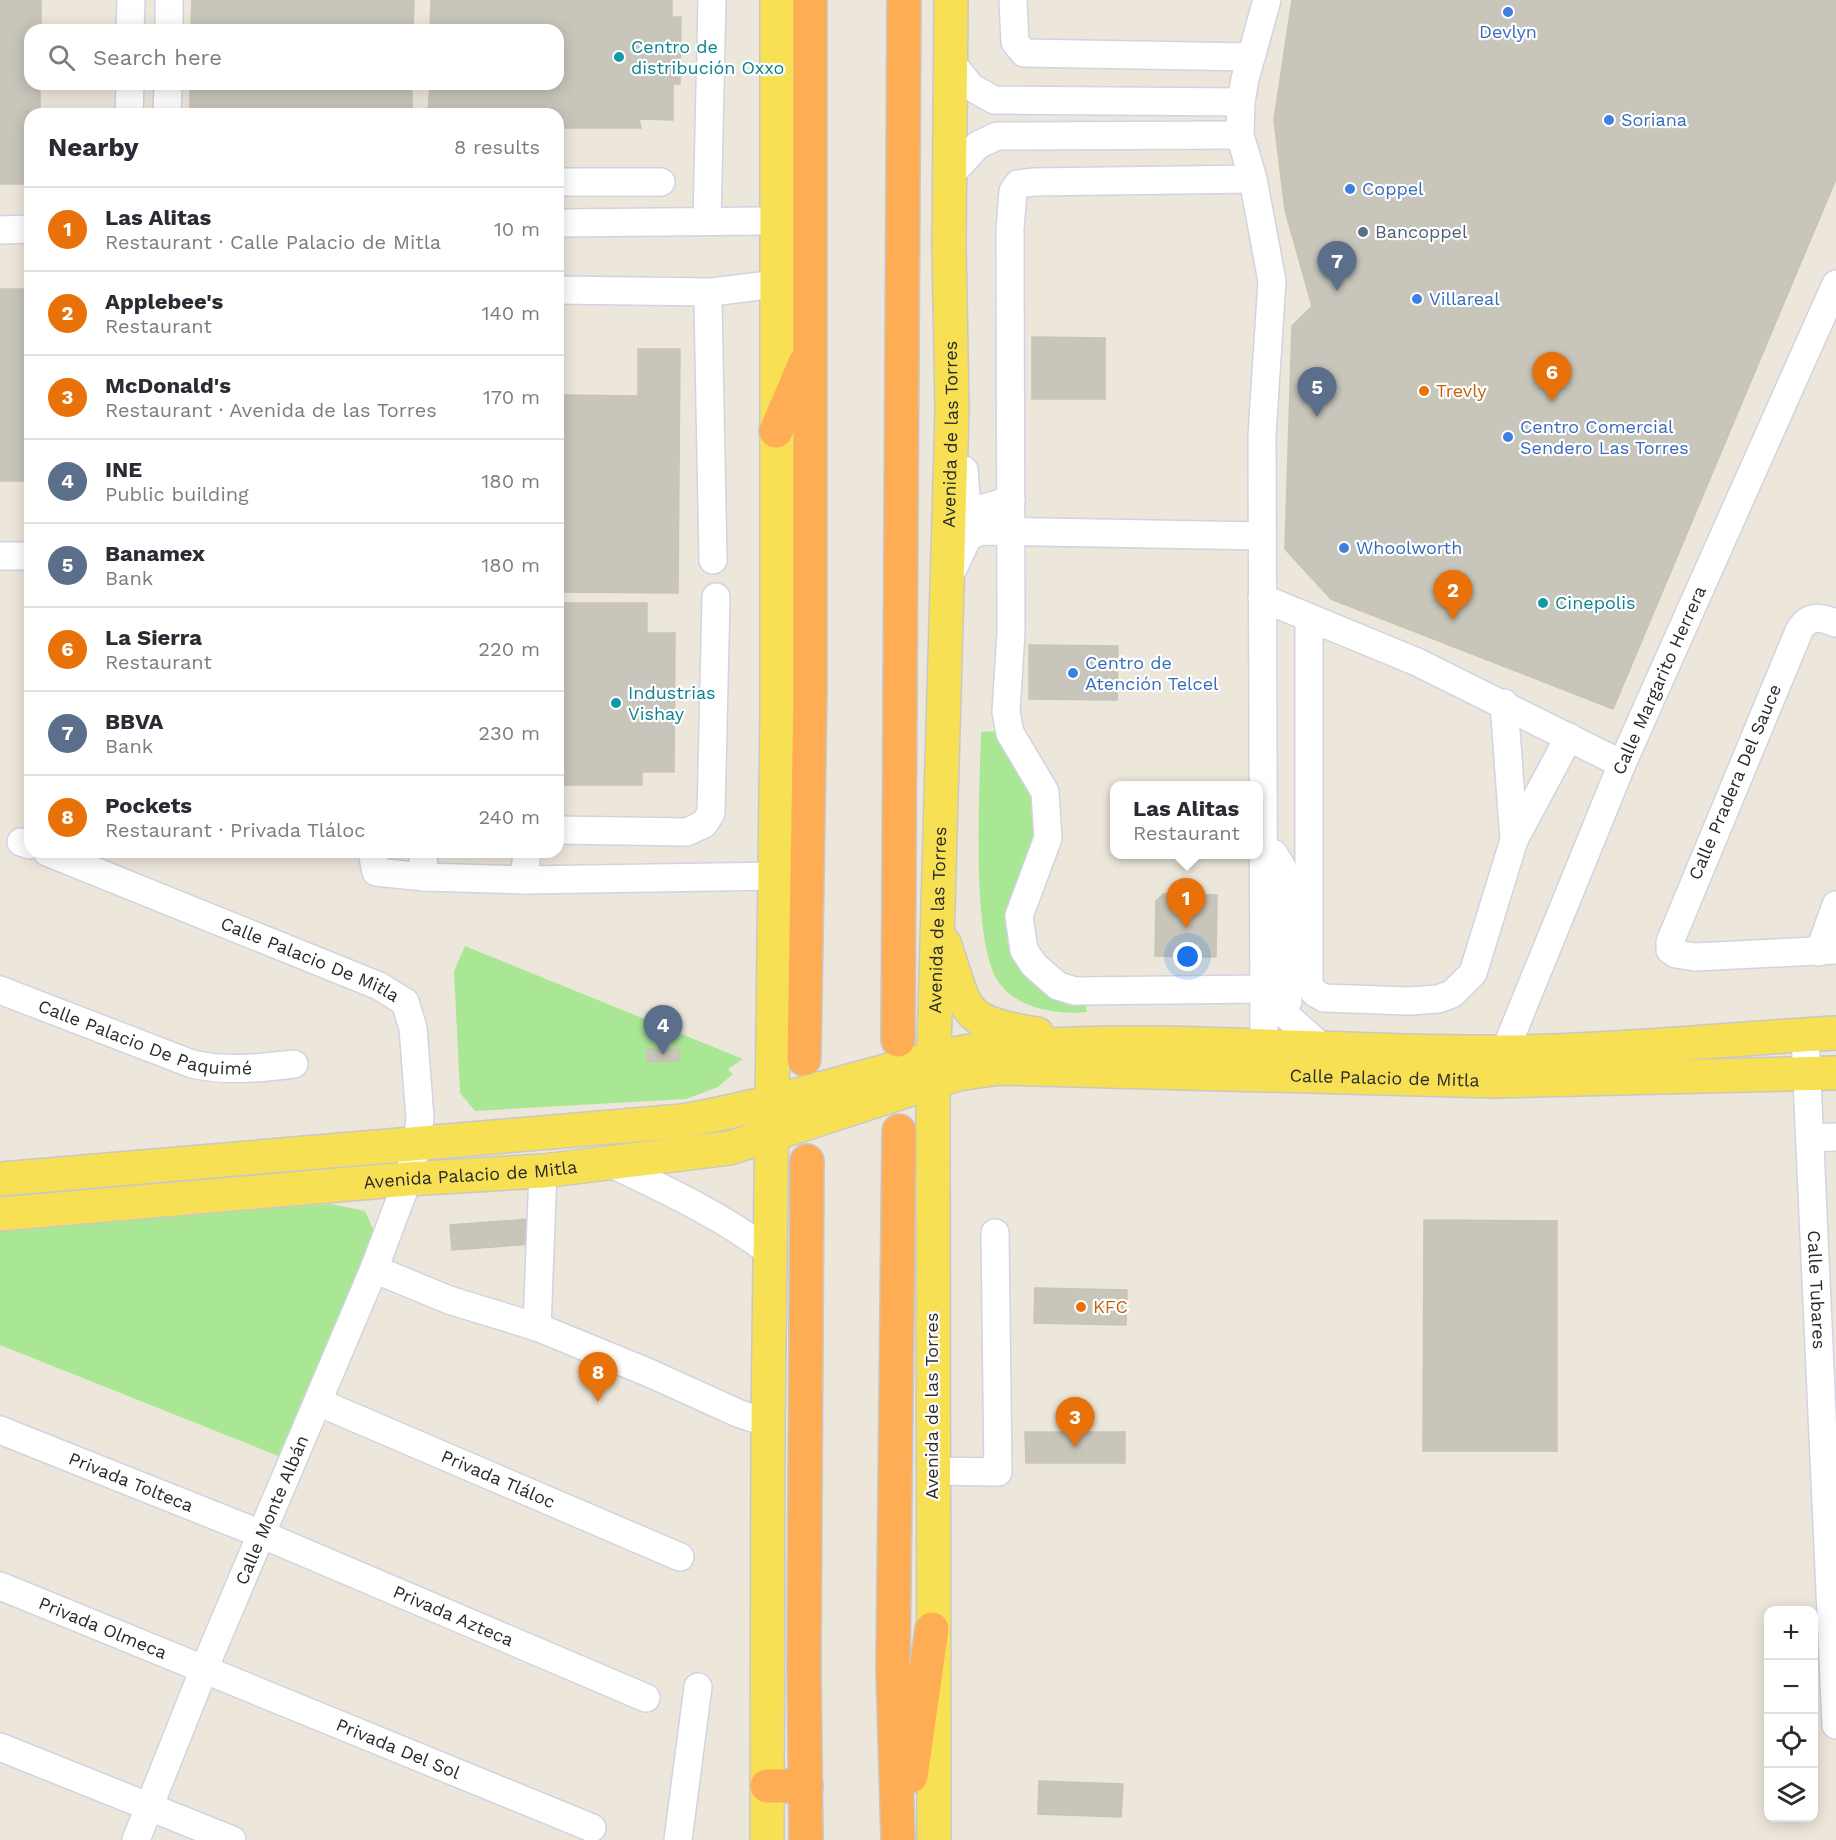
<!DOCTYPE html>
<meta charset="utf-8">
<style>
body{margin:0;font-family:"Work Sans",sans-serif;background:#f7f7f7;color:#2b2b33}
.controls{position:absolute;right:18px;bottom:18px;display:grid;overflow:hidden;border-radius:12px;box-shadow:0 3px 15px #0003}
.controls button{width:54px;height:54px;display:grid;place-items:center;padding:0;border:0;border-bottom:2px solid #e1e1e2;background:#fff;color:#2b2b33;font:30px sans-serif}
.you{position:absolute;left:1188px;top:957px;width:21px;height:21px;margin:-15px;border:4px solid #fff;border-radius:50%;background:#1a73e8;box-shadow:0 0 0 9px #1a73e833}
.badge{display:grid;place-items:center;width:39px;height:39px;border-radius:50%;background:#374bff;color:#fff;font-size:20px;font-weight:700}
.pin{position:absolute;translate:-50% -50px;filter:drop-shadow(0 2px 3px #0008)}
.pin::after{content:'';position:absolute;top:32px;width:21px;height:18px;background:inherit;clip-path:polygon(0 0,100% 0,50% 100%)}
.popup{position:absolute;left:1110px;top:781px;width:153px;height:78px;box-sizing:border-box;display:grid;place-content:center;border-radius:12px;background:#fff;filter:drop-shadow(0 2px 4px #0005);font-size:20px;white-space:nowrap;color:#7c7c81}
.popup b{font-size:22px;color:#2b2b33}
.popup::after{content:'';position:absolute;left:50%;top:100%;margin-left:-12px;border:12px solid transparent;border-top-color:#fff}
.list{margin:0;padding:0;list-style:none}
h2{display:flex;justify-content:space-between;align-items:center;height:78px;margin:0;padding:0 24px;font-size:26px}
h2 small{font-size:20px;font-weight:400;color:#7c7c81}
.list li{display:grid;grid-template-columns:39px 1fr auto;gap:18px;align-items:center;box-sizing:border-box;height:84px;padding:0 24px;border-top:2px solid #e1e1e2}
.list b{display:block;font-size:22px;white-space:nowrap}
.list p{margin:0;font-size:20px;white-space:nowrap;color:#7c7c81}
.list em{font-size:20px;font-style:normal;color:#7c7c81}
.icon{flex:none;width:33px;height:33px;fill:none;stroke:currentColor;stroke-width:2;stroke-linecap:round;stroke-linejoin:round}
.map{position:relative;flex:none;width:1836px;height:1840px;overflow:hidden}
.search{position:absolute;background:#fff;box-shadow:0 3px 15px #0003;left:24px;top:24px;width:540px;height:66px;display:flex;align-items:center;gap:15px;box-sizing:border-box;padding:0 21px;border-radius:18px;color:#7c7c81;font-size:22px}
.panel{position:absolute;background:#fff;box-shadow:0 3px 15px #0003;left:24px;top:108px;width:540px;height:750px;border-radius:18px}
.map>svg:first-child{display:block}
</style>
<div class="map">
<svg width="1836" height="1840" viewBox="0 0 1836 1840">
<rect width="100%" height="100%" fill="#ede7db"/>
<g fill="#aae795">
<path d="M 1001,731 L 1033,780 L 1044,825 L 1017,950 L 1084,995 L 1087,1012 C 1057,1015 1018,1009 999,983 C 970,942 980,786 981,732 Z"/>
<path d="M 465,946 L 743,1059 L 728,1069 L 733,1074 L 718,1087 L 686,1099 L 475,1111 L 460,1093 L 454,971 Z"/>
<path d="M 331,1204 L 365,1211 L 378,1240 L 281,1457 L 0,1345 L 0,1227 Z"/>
</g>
<g fill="#c8c5ba" stroke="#c9c3b5" stroke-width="1.5">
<path d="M 0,0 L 41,0 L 41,30 L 30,30 L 30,84 L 40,84 L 40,114 L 30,114 L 30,184 L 0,184 Z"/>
<path d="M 192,0 L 414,0 L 413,30 L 191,30 Z"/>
<path d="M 431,0 L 672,0 L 672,17 L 681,17 L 680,84 L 673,84 L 673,120 L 639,119 L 641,128 L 558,128 L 558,114 L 428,114 L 430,84 L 558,84 L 558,30 L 430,30 Z"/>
<path d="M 1292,0 L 1836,0 L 1836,179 L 1613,709 L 1331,599 L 1285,549 L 1292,326 L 1312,306 L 1285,210 L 1274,120 Z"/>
<rect x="190" y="84" width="222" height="30"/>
<rect x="0" y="289" width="30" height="192"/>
<path d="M 1032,337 L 1105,338 L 1105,399 L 1032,399 Z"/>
<path d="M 638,349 L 680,349 L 678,593 L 558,592 L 558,395 L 638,396 Z"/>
<path d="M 558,603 L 647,603 L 647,633 L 675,633 L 674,772 L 642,772 L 642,785 L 558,785 Z"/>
<path d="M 1029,645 L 1118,646 L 1117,700 L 1029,699 Z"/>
<path d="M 1163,894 L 1217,895 L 1216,957 L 1155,956 L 1156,901 Z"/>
<path d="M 647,1049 L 679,1049 L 679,1061 L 647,1062 Z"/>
<path d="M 530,1219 L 532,1244 L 452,1250 L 450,1225 Z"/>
<path d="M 1424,1220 L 1557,1221 L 1557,1451 L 1423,1451 Z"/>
<path d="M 1035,1288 L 1127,1290 L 1126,1325 L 1034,1323 Z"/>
<path d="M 1025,1432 L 1125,1432 L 1125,1463 L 1026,1463 Z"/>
<path d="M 1039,1781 L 1123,1784 L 1121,1817 L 1038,1814 Z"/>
</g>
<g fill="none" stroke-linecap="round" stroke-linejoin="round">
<defs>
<g id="minor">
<path d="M 1013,0 L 1015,42 L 1024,53 L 1251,57"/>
<path d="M 1267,0 L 1245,79 L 1241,102 L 1240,135 L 1253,179 L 1272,281 L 1262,435 L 1264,1044 L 1267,1065"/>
<path d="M 130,30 L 131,0"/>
<path d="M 169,30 L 169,0"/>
<path d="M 951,62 L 971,87 L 994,100 L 1241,102"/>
<path d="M 129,114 L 130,84"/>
<path d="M 167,114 L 168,84"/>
<path d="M 951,174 L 978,145 L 997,136 L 1240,135"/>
<path d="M 1253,179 L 1034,182 L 1018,184 L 1013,191 L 1010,229 L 1011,632 L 1006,712 L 1010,733 L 1045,792 L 1048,838 L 1019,916 L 1024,950 L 1034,965 L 1058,986 L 1075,991 L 1264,989"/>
<path d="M 558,182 L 661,182"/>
<path d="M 707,221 L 712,0"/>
<path d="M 558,223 L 776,221"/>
<path d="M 0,230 L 30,229"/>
<path d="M 558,290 L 712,292"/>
<path d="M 964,470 L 967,509 L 974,511 L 1011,500"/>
<path d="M 0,556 L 30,556"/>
<path d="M 713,560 L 708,301 L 712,292 L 776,284"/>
<path d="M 950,575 L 968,537 L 981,531 L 1262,536"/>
<path d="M 1262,598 L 1417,662 L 1622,764"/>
<path d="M 1309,618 L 1309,985 L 1315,993 L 1324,998 L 1409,1001 L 1438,999 L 1452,994 L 1473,973 L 1514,840 L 1504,703"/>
<path d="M 1836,623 C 1820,617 1809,614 1799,631 L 1670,942 L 1670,950 L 1676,954 L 1695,957 L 1836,950"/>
<path d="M 558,830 L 687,832 L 704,824 L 711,813 L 716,597"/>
<path d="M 1514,840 L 1569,737"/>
<path d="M 21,842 L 30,845"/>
<path id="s1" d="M 47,852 L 379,986 L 405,1002 L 413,1028 L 420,1118 L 417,1144 L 408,1179 L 374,1269 L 204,1669 L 136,1840"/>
<path d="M 372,852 L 376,872 L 424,877"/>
<path d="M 423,852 L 424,877 L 524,880 L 527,852"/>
<path d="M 1274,854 L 1282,867 L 1284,876 L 1288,1001"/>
<path d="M 524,880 L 774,876"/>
<path d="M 1819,952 L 1836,905"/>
<path d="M 1277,980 L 1281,1011 L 1324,1049"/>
<path id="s2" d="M 0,990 L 192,1064 C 226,1072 260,1068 294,1064"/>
<path id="s3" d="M 1805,1035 L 1836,1725"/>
<path id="s4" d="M 1498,1068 L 1622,764 L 1836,284"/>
<path d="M 1811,1138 L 1836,1137"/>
<path d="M 610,1163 C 666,1190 721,1215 771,1253"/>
<path d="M 374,1269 L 449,1300 L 537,1327 L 647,1372 L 740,1414 L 768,1423"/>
<path d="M 537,1327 L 543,1171"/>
<path id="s5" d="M 318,1402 L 680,1557"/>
<path id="s6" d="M 0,1430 L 261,1534 L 646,1698"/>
<path d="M 932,1471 L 998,1472 L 995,1233"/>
<path id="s7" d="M 0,1586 L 592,1828"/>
<path d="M 0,1747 L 232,1840"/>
<path d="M 678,1840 L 698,1687"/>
</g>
<g id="major">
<path d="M 944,943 C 968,1011 958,1022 1037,1034"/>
<path d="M 0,1179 L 682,1121 C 747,1110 811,1091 875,1074 C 912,1064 950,1052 989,1049 C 1160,1033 1332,1054 1503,1052 C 1614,1051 1725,1039 1836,1033"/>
<path id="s8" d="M 0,1214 L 408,1179 L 543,1171 L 730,1148 L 958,1074 L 1000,1068 L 1494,1081 L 1836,1073"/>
<path d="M 767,1840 L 768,1423 L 777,712 L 777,0"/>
<path id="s9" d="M 934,1840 L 933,1084 L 952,409 L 949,246 L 951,0"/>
</g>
<g id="highway">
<path d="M 776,431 L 805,363"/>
<path d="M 898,1040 L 904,0"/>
<path d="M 804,1059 L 810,690 L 810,0"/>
<path d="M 911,1776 L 932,1629"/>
<path d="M 767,1786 L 806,1786"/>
<path d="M 806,1840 L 804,1668 L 807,1161"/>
<path d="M 898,1840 L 893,1668 L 899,1131"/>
</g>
</defs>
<use href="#minor" stroke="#d1d3e4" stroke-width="30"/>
<use href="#major" stroke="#c8c8c8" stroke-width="36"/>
<use href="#highway" stroke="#c8c8c8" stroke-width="36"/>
<use href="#minor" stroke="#fff" stroke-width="27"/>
<use href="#major" stroke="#f8e055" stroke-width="33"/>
<use href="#highway" stroke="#ffad55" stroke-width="33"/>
</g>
<g fill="#3f7fe0" stroke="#fff" stroke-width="2">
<circle cx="1508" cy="12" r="6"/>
<circle cx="1609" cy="120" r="6"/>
<circle cx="1350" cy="189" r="6"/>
<circle cx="1417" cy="299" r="6"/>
<circle cx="1508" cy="437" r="6"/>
<circle cx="1344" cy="548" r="6"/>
<circle cx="1073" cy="673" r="6"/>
</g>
<g fill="#0f9aa8" stroke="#fff" stroke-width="2">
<circle cx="619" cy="57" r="6"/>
<circle cx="1543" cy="603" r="6"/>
<circle cx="616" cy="703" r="6"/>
</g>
<circle fill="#5c6f8a" stroke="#fff" stroke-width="2" cx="1363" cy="232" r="6"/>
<g fill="#e8710a" stroke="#fff" stroke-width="2">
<circle cx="1424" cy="391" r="6"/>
<circle cx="1081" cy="1307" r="6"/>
</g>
<g text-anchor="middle" stroke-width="4.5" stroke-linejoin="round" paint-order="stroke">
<g font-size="18" fill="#366cbe" stroke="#fff" text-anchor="start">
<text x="1508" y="38" text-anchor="middle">Devlyn</text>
<text x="1621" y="126">Soriana</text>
<text x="1362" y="195">Coppel</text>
<text x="1429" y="305">Villareal</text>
<text x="1520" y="433">Centro Comercial<tspan x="1520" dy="21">Sendero Las Torres</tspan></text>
<text x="1356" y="554">Whoolworth</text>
<text x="1085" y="669">Centro de<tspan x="1085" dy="21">Atención Telcel</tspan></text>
</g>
<g font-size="18" fill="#0d838f" stroke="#fff" text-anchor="start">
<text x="631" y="53">Centro de<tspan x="631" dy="21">distribución Oxxo</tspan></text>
<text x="1555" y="609">Cinepolis</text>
<text x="628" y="699">Industrias<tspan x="628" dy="21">Vishay</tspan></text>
</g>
<g font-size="18" fill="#4e5e75" stroke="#fff" text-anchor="start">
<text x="1375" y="238">Bancoppel</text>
</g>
<g font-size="18" fill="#c56008" stroke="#fff" text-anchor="start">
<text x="1436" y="397">Trevly</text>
<text x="1093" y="1313">KFC</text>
</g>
<g font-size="18" fill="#2a2a2a" stroke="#fff">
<text dy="6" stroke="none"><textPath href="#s9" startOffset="1406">Avenida de las Torres</textPath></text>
<text dy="6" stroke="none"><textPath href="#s4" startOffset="420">Calle Margarito Herrera</textPath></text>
<text transform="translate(1735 782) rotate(-67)" y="6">Calle Pradera Del Sauce</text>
<text dy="6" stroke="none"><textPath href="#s9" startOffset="920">Avenida de las Torres</textPath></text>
<text dy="6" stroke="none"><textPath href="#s1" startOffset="284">Calle Palacio De Mitla</textPath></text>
<text dy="6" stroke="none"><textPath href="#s2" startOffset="154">Calle Palacio De Paquimé</textPath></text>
<text dy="6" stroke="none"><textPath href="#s8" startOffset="1400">Calle Palacio de Mitla</textPath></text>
<text dy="6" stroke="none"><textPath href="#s8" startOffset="472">Avenida Palacio de Mitla</textPath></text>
<text dy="6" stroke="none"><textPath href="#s3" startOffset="255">Calle Tubares</textPath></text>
<text transform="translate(932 1406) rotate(-90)" y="6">Avenida de las Torres</text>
<text dy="6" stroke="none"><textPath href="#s5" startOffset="196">Privada Tláloc</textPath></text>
<text dy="6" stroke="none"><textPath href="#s6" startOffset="141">Privada Tolteca</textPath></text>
<text transform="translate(272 1510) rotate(-67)" y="6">Calle Monte Albán</text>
<text dy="6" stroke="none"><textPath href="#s6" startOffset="490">Privada Azteca</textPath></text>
<text dy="6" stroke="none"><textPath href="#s7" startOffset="111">Privada Olmeca</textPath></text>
<text dy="6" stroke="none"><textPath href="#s7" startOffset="430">Privada Del Sol</textPath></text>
</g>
</g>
</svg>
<div class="controls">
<button>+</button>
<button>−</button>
<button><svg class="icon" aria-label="locate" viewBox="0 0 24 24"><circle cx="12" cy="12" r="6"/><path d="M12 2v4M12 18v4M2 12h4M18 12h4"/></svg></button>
<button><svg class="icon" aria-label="layers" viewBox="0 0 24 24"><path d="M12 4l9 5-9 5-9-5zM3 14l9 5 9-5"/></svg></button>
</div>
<div class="you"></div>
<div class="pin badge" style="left:1186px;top:928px;background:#e8710a">1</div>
<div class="popup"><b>Las Alitas</b>Restaurant</div>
<div class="pin badge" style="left:1453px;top:620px;background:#e8710a">2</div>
<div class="pin badge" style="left:1075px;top:1447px;background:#e8710a">3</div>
<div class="pin badge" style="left:663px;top:1055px;background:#5c6f8a">4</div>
<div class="pin badge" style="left:1317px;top:417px;background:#5c6f8a">5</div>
<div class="pin badge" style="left:1552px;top:402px;background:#e8710a">6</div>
<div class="pin badge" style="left:1337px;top:291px;background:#5c6f8a">7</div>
<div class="pin badge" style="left:598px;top:1402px;background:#e8710a">8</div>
<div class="search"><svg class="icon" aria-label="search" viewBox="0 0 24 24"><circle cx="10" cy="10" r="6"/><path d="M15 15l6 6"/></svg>Search here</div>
<section class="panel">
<h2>Nearby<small>8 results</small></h2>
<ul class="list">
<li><span class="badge" style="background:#e8710a">1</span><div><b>Las Alitas</b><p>Restaurant · Calle Palacio de Mitla</p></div><em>10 m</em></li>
<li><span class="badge" style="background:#e8710a">2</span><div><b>Applebee's</b><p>Restaurant</p></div><em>140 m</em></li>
<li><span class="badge" style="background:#e8710a">3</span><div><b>McDonald's</b><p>Restaurant · Avenida de las Torres</p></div><em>170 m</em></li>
<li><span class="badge" style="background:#5c6f8a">4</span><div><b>INE</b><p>Public building</p></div><em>180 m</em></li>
<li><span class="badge" style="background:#5c6f8a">5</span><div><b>Banamex</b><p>Bank</p></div><em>180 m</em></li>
<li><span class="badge" style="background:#e8710a">6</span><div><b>La Sierra</b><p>Restaurant</p></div><em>220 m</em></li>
<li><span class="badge" style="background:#5c6f8a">7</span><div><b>BBVA</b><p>Bank</p></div><em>230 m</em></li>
<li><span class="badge" style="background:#e8710a">8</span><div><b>Pockets</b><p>Restaurant · Privada Tláloc</p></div><em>240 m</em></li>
</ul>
</section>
</div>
